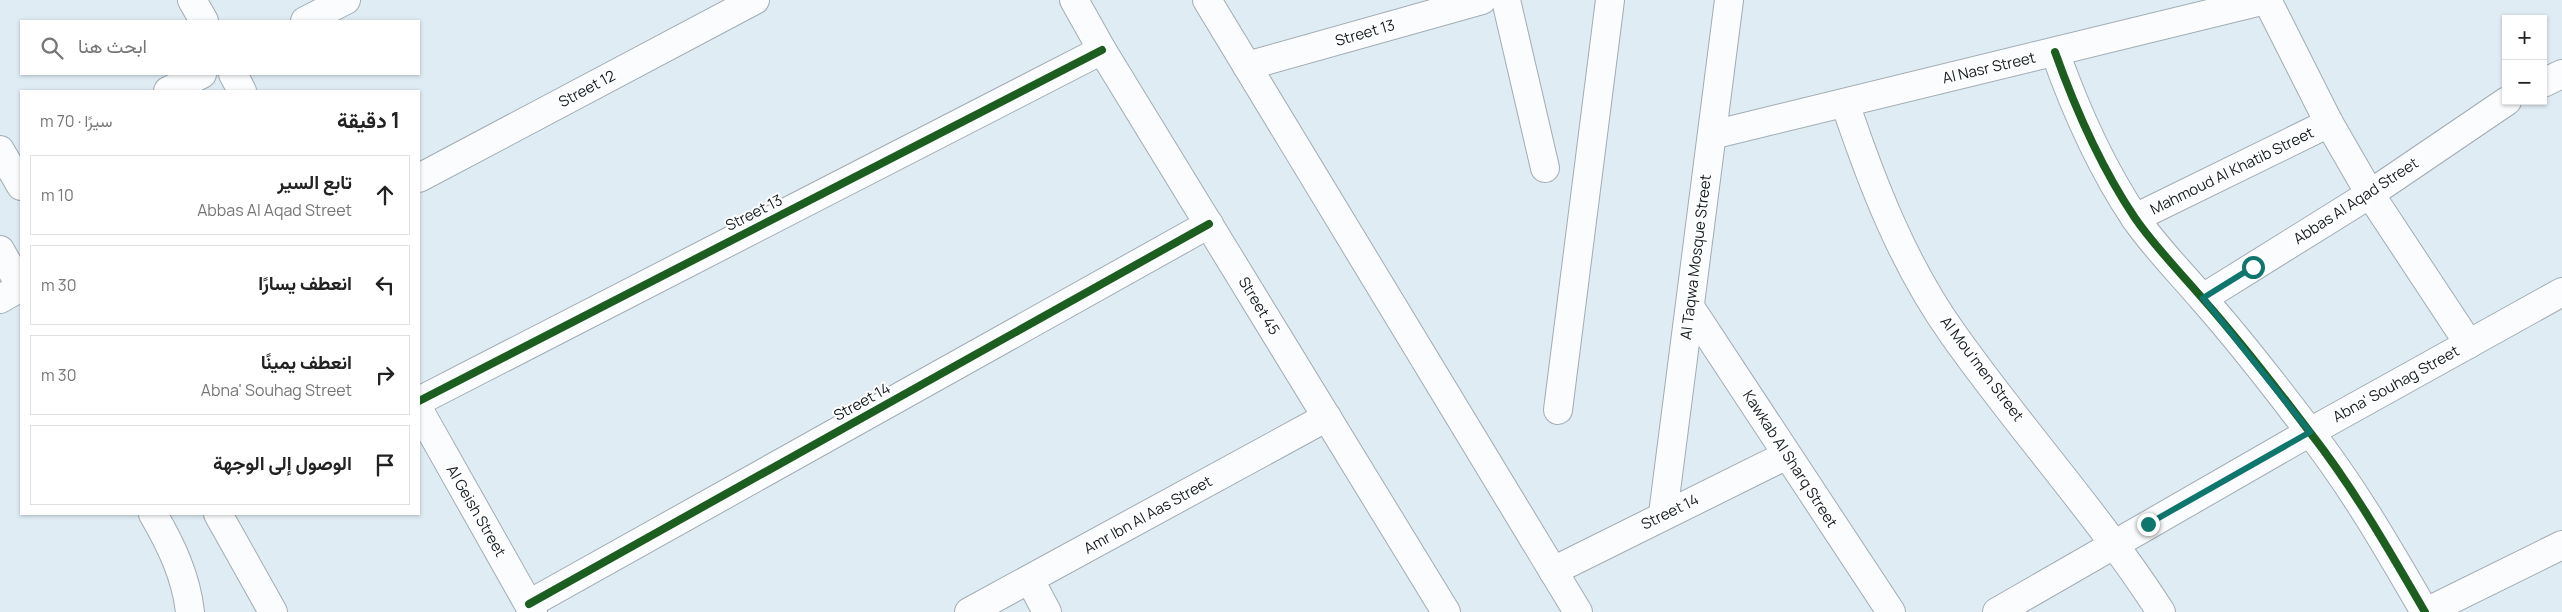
<!DOCTYPE html>
<html lang="ar">
<meta charset="utf-8">
<style>
body{margin:0;font-family:Manrope,Vazirmatn,sans-serif;background:#f2f2f2;color:#222;direction:rtl}
.controls{position:absolute;right:15px;top:15px;display:grid;overflow:hidden;border-radius:0px;box-shadow:0 1px 4px #0004}
.controls button{width:45px;height:45px;display:grid;place-items:center;padding:0;border:0;border-bottom:1px solid #e0e0e0;background:#fff;color:#222;font:25px sans-serif}
.stop{position:absolute;width:15px;height:15px;margin:-11px;border:4px solid #0f766e;border-radius:50%;background:#fff}
.stop.end{background:#0f766e;border-color:#fff;box-shadow:0 1px 5px #0008}
.list{margin:0;padding:0;list-style:none}
h2{display:flex;justify-content:space-between;align-items:center;height:65px;margin:0;padding:0 20px;font-size:21px}
h2 small{font-size:16px;font-weight:400;color:#767676}
.list li{display:grid;grid-template-columns:32px 1fr auto;gap:15px;align-items:center;box-sizing:border-box;height:80px;margin:0 10px 10px;padding:0 10px;border:1px solid #e0e0e0;border-radius:0px}
.list b{display:block;font-size:19px;white-space:nowrap}
.list p{margin:0;font-size:16px;white-space:nowrap;color:#767676}
.list em{font-size:16px;font-style:normal;color:#767676}
.icon{flex:none;width:28px;height:28px;fill:none;stroke:currentColor;stroke-width:2;stroke-linecap:round;stroke-linejoin:round}
.map{position:relative;flex:none;width:2562px;height:612px;overflow:hidden;direction:ltr}
.search{position:absolute;background:#fff;box-shadow:0 1px 4px #0004;left:20px;top:20px;width:400px;height:55px;display:flex;align-items:center;gap:12px;box-sizing:border-box;padding:0 18px;border-radius:0px;color:#767676;font-size:19px}
.panel{position:absolute;background:#fff;box-shadow:0 1px 4px #0004;left:20px;top:90px;width:400px;height:425px;border-radius:0px;direction:rtl}
.map>svg:first-child{display:block}
</style>
<div class="map">
<svg width="2562" height="612" viewBox="0 0 2562 612">
<rect width="100%" height="100%" fill="#dfecf4"/>
<g fill="none" stroke-linecap="round" stroke-linejoin="round">
<defs>
<g id="minor">
<path d="M 192,0 L 204,21"/>
<path d="M 1506,0 L 1545,168"/>
<path d="M 2267,0 L 2329,123 L 2370,194 L 2469,344"/>
<path d="M 305,21 L 346,0"/>
<path d="M 2055,52 C 2076,111 2100,166 2135,218 C 2155,247 2180,272 2203,299 C 2240,341 2275,386 2309,431 C 2353,487 2389,550 2425,612"/>
<path d="M 1247,66 L 1482,0"/>
<path d="M 233,74 L 242,91"/>
<path d="M 2543,83 L 2562,74"/>
<path d="M 168,91 L 202,74"/>
<path d="M 1845,103 C 1872,183 1903,264 1953,334 C 2020,429 2098,514 2161,612"/>
<path d="M 1712,135 L 2266,0"/>
<path d="M 0,150 L 21,186"/>
<path d="M 419,178 L 755,0"/>
<path d="M 2135,218 L 2329,123"/>
<path d="M 0,250 L 21,287 L 0,299"/>
<path d="M 2203,298 L 2370,194 L 2507,101"/>
<path d="M 1690,307 L 1891,612"/>
<path d="M 419,401 L 1102,50"/>
<path d="M 419,410 L 533,612"/>
<path d="M 1558,410 L 1610,0"/>
<path d="M 153,514 C 171,545 186,576 190,612"/>
<path d="M 218,514 L 273,612"/>
<path d="M 1663,514 L 1729,0"/>
<path d="M 1553,571 L 1787,455"/>
<path d="M 1030,580 L 1047,612"/>
<path d="M 529,604 L 1209,224"/>
<path d="M 969,612 L 1327,417"/>
<path d="M 1997,612 L 2310,432 L 2562,292"/>
<path d="M 2426,612 L 2562,545"/>
</g>
<g id="primary">
<path d="M 1074,0 L 1102,50 L 1446,612"/>
<path d="M 1207,0 L 1578,612"/>
</g>
</defs>
<use href="#minor" stroke="#a2acb3" stroke-width="30"/>
<use href="#primary" stroke="#a2acb3" stroke-width="30"/>
<use href="#minor" stroke="#fafcfd" stroke-width="28"/>
<use href="#primary" stroke="#fafcfd" stroke-width="28"/>
<defs>
<g id="cycleway">
<path d="M 2055,52 C 2076,111 2100,166 2135,218 C 2155,247 2180,272 2203,299 C 2240,341 2275,386 2309,431 C 2353,487 2389,550 2425,612"/>
<path d="M 419,401 L 1102,50"/>
<path d="M 529,604 L 1209,224"/>
</g>
</defs>
<use href="#cycleway" stroke="#fff" stroke-width="11"/>
<use href="#cycleway" stroke="#1b5e20" stroke-width="8"/>
</g>
<g fill="none" stroke-linecap="round" stroke-linejoin="round">
<path stroke="#0f766e" stroke-width="6" d="M 2148,524 L 2310,432 L 2203,298 L 2253,267"/>
</g>
<g text-anchor="middle" stroke-width="4" stroke-linejoin="round" paint-order="stroke">
<g font-size="15" fill="#141d22" stroke="#fff">
<text transform="translate(1365 33) rotate(-16)" y="5">Street 13</text>
<text transform="translate(1989 68) rotate(-13)" y="5">Al Nasr Street</text>
<text transform="translate(587 89) rotate(-28)" y="5">Street 12</text>
<text transform="translate(2232 171) rotate(-26)" y="5">Mahmoud Al Khatib Street</text>
<text transform="translate(2356 201) rotate(-33)" y="5">Abbas Al Aqad Street</text>
<text transform="translate(754 213) rotate(-27)" y="5">Street 13</text>
<text transform="translate(1696 257) rotate(-83)" y="5">Al Taqwa Mosque Street</text>
<text transform="translate(1259 306) rotate(59)" y="5">Street 45</text>
<text transform="translate(1982 369) rotate(53)" y="5">Al Mou'men Street</text>
<text transform="translate(2396 384) rotate(-29)" y="5">Abna' Souhag Street</text>
<text transform="translate(862 402) rotate(-29)" y="5">Street 14</text>
<text transform="translate(1790 459) rotate(57)" y="5">Kawkab Al Sharq Street</text>
<text transform="translate(476 511) rotate(60)" y="5">Al Geish Street</text>
<text transform="translate(1670 512) rotate(-26)" y="5">Street 14</text>
<text transform="translate(1148 515) rotate(-29)" y="5">Amr Ibn Al Aas Street</text>
</g>
</g>
</svg>
<div class="controls">
<button>+</button>
<button>−</button>
</div>
<div class="stop" style="left:2253px;top:267px"></div>
<div class="stop end" style="left:2148px;top:524px"></div>
<div class="search"><svg class="icon" aria-label="search" viewBox="0 0 24 24"><circle cx="10" cy="10" r="6"/><path d="M15 15l6 6"/></svg>ابحث هنا</div>
<section class="panel">
<h2>1 دقيقة<small>سيرًا · 70 m</small></h2>
<ul class="list">
<li><svg class="icon" aria-label="ahead" viewBox="0 0 24 24"><path d="M12 20V5M6 11l6-6 6 6"/></svg><div><b>تابع السير</b><p>Abbas Al Aqad Street</p></div><em>10 m</em></li>
<li><svg class="icon" aria-label="left" viewBox="0 0 24 24"><path d="M17 20v-9H6M10 6l-5 5 5 5"/></svg><div><b>انعطف يسارًا</b></div><em>30 m</em></li>
<li><svg class="icon" aria-label="right" viewBox="0 0 24 24"><path d="M7 20v-9h11M14 6l5 5-5 5"/></svg><div><b>انعطف يمينًا</b><p>Abna' Souhag Street</p></div><em>30 m</em></li>
<li><svg class="icon" aria-label="arrive" viewBox="0 0 24 24"><path d="M6 21V4h12l-3 4 3 4H6"/></svg><div><b>الوصول إلى الوجهة</b></div></li>
</ul>
</section>
</div>
